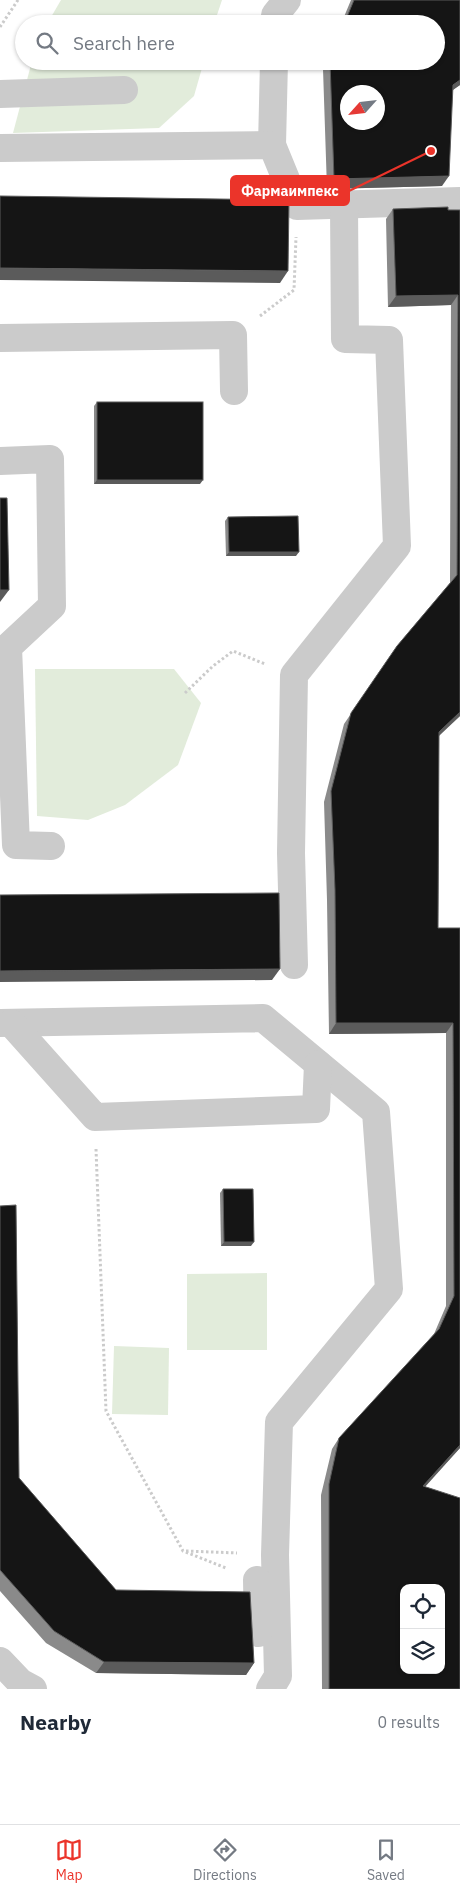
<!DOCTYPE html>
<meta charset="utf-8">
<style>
body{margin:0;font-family:"IBM Plex Sans",sans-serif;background:#f6f6f7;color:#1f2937}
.controls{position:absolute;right:15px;bottom:15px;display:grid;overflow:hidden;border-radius:10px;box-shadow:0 1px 4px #0004}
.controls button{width:45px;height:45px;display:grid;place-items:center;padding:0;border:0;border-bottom:1px solid #e0e1e3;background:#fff;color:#1f2937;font:25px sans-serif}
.compass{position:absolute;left:340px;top:85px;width:45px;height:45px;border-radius:50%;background:#fff;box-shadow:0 1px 4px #0004;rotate:243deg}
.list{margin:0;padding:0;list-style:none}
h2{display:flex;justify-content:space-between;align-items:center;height:65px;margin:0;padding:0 20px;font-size:21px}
h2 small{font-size:16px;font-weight:400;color:#747a83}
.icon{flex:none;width:28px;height:28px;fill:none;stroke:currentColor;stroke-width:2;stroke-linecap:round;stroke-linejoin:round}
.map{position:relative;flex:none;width:460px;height:1689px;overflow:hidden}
.search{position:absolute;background:#fff;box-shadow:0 1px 4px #0004;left:15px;right:15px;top:15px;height:55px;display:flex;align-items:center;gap:12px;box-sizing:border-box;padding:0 18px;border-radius:28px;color:#747a83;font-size:19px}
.sheet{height:135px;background:#fff}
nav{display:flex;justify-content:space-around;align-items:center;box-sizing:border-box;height:70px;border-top:1px solid #e0e1e3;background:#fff;font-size:14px;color:#747a83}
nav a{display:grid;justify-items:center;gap:2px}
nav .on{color:#eb342a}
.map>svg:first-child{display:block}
</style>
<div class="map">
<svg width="460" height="1689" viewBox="0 0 460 1689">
<rect width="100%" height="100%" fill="#fff"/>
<g fill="#e2ecdb">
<path d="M 61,0 L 222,0 L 214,24 L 47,24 Z"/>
<path d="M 32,61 L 204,61 L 194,96 L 159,128 L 13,133 Z"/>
<path d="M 35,669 L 174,669 L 201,703 L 178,765 L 125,805 L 88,820 L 37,816 Z"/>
<path d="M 267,1273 L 267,1350 L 187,1350 L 187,1274 Z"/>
<path d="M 114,1346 L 169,1348 L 168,1415 L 112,1414 Z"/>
</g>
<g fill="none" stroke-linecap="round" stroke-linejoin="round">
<g stroke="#cbcbcb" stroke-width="3" stroke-dasharray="2.5 2.5" stroke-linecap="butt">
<path d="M 0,27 L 18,0"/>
<path d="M 260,316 L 294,290 L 296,237"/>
<path d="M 185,693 L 213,666 L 233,651 L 265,664"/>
<path d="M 96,1149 L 106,1411 L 183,1551 L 226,1568"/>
<path d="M 186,1551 L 237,1553"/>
</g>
<g stroke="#cbcbcb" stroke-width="28">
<path d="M 275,24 L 275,15 L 287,0"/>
<path d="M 0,94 L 124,90"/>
<path d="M 272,145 L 274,61"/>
<path d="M 0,148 L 272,145 L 297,206 L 460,201"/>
<path d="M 0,338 L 233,335 L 234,391"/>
<path d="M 0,461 L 50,459 L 52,606 L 8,647 L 16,845 L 51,846"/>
<path d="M 294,965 L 291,853 L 294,675 L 397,546 L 389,340 L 345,339 L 344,205"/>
<path d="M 0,1023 L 263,1018 L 376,1112 L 389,1289 L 279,1422 L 275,1555 L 278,1676 L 270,1689"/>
<path d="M 11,1023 L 95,1117 L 316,1109 L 318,1064"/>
<path d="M 257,1580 L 258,1633"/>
<path d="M 0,1661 L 20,1682 L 33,1689"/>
</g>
</g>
<g fill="#8a8a8a">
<path d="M 351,0 L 460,0 L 460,85 L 452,90 L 442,186 L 327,189 L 323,69 L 326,61 L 436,61 L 436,24 L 341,24 Z"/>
<path d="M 393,209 L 460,210 L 460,716 L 439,736 L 438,928 L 460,928 L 460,1448 L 424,1487 L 460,1689 L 322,1689 L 321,1495 L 332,1449 L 339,1438 L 434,1334 L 446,1306 L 446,1033 L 329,1034 L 327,900 L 324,802 L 344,724 L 397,646 L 450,583 L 451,305 L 388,307 L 386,219 Z"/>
<path d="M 97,402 L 200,484 L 94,484 L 94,406 Z"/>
<path d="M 228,517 L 296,556 L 226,556 L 225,521 Z"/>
<path d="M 223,1189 L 251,1246 L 221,1246 L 220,1193 Z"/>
<path d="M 0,1206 L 19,1478 L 116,1590 L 254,1663 L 246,1675 L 96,1673 L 46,1643 L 0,1591 Z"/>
</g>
<g fill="#5b5b5b">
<path d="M 460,80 L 460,85 L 446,95 L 453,85 Z"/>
<path d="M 449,176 L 442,186 L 327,189 L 334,179 Z"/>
<path d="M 0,268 L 288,271 L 280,283 L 0,280 Z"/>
<path d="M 458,295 L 451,305 L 388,307 L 396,296 Z"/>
<path d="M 97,480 L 203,480 L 200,484 L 94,484 Z"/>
<path d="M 229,552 L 299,552 L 296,556 L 226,556 Z"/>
<path d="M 0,590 L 9,590 L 0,602 Z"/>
<path d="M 460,712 L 460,716 L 432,742 L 439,732 Z"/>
<path d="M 280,969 L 272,980 L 0,982 L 0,971 Z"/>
<path d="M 336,1023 L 453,1023 L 446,1033 L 329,1034 Z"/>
<path d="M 224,1242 L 254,1242 L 251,1246 L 221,1246 Z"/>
<path d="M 460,1445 L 460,1448 L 416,1497 L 423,1486 Z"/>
<path d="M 104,1662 L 254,1663 L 246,1675 L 96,1673 Z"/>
</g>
<g fill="#151515" stroke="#5b5b5b" fill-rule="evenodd">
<path d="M 354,0 L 460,0 L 460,80 L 453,85 L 449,176 L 334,179 L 330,61 L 436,61 L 436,24 L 344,24 ZM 348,92 L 378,92 L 378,122 L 348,122 Z"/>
<path d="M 0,196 L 289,200 L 288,271 L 0,268 Z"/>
<path d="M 448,207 L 448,210 L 460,210 L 460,712 L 439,732 L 438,928 L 460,928 L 460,1445 L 423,1486 L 460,1498 L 460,1689 L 329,1689 L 329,1484 L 339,1438 L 439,1329 L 454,1296 L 453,1023 L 336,1023 L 335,890 L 331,791 L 351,713 L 397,646 L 457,575 L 458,295 L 396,296 L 393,209 ZM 404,1588 L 441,1588 L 441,1670 L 404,1670 Z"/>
<rect x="97" y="402" width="106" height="78"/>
<path d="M 0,498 L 7,498 L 9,590 L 0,590 Z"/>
<path d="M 298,516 L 299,552 L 229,552 L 228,517 Z"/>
<path d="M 279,893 L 280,969 L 0,971 L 0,895 Z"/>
<path d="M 223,1189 L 253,1189 L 254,1242 L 224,1242 Z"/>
<path d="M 16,1205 L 19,1478 L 116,1590 L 250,1592 L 254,1663 L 104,1662 L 54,1631 L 0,1570 L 0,1206 Z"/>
</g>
<path fill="none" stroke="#eb342a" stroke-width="2" d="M431 151L349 191"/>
<circle fill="#eb342a" stroke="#fff" stroke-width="2" cx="431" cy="151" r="5"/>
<rect fill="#eb342a" stroke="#eb342a" stroke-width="2" x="231" y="176" width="118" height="29" rx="5"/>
<g font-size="14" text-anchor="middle" font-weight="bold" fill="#fff">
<text x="290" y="196">Фармаимпекс</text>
</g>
</svg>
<div class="controls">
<button><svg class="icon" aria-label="locate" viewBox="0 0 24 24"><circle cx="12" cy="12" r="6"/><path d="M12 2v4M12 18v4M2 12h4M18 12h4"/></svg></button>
<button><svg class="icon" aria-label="layers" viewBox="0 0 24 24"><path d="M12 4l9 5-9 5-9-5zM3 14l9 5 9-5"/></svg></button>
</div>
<svg class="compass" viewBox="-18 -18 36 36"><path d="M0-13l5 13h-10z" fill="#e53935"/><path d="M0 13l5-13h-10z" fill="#747a83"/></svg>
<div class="search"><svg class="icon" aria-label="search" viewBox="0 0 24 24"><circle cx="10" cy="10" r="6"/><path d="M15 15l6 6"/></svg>Search here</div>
</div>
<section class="sheet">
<h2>Nearby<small>0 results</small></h2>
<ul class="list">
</ul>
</section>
<nav>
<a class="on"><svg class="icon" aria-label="map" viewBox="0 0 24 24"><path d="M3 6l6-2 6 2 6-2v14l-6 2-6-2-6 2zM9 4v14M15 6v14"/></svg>Map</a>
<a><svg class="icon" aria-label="directions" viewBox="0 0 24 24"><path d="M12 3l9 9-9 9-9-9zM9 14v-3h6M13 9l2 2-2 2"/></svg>Directions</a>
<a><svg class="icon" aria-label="saved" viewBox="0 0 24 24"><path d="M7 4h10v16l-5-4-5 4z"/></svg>Saved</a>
</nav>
